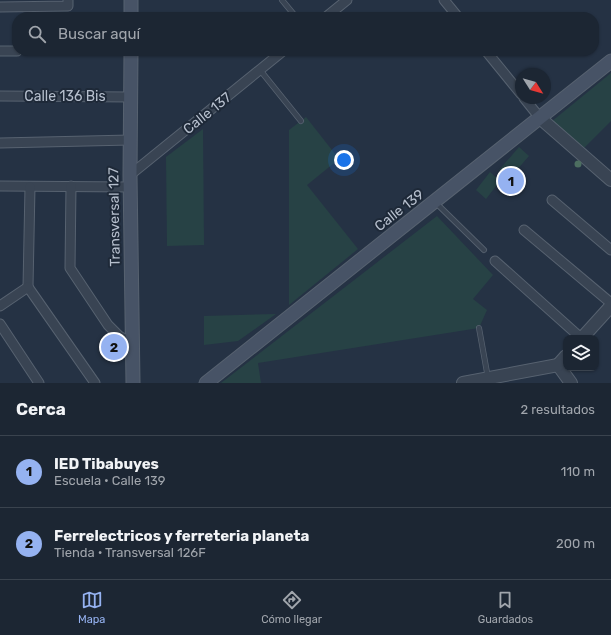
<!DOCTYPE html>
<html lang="es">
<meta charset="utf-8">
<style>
body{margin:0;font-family:Rubik,sans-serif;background:#252e3b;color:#f1f3f6}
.controls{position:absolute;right:12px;bottom:12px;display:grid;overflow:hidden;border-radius:8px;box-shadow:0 1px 3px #0004}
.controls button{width:36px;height:36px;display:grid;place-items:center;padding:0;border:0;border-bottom:1px solid #3a434e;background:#1c2633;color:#f1f3f6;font:20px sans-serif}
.compass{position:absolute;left:515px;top:68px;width:36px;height:36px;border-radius:50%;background:#1c2633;box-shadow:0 1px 3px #0004;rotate:127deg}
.you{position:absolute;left:344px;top:160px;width:14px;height:14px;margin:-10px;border:3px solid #fff;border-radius:50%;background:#1a73e8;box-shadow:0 0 0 6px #1a73e833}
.badge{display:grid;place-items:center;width:26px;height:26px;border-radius:50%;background:#95b2f1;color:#111;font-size:13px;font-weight:700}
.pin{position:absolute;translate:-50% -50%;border:2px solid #fff;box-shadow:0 1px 4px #0006}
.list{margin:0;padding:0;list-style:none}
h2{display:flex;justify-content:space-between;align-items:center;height:52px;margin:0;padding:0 16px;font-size:17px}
h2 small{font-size:13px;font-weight:400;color:#a0a5ac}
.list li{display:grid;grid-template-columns:26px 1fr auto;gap:12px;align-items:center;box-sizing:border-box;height:72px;padding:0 16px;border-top:1px solid #3a434e}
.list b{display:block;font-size:15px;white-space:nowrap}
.list p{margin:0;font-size:13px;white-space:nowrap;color:#a0a5ac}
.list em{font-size:13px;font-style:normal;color:#a0a5ac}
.icon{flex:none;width:22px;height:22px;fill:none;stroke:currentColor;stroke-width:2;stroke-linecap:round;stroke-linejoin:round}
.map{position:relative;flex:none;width:611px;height:383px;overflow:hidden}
.search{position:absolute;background:#1c2633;box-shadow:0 1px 3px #0004;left:12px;right:12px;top:12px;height:44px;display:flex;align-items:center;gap:10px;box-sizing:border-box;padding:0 14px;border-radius:16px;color:#a0a5ac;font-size:15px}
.sheet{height:196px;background:#1c2633}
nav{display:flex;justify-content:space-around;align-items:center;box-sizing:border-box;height:56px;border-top:1px solid #3a434e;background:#1c2633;font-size:11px;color:#a0a5ac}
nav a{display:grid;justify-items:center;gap:2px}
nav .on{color:#95b2f1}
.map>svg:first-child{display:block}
</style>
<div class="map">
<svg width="611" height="383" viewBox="0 0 611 383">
<rect width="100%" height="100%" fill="#253244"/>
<g fill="#274245">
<path d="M 611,73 L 611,121 L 584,148 L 551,122 Z"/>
<path d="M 306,117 L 339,159 L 307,185 L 358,249 L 289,305 L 289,130 Z"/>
<path d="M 203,129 L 204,245 L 167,246 L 166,157 Z"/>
<path d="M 519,147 L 529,156 L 509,179 L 499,170 Z"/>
<path d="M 490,172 L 500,181 L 486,199 L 476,190 Z"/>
<path d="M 437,216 L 493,275 L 473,299 L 487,310 L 479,328 L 258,363 L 261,383 L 221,383 Z"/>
<path d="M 276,314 L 238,341 L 204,345 L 204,316 Z"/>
</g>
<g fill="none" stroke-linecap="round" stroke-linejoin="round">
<defs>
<g id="service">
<path d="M 282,0 L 296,17"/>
<path d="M 260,70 L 301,121"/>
<path d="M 435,202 L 484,250"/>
<path d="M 479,328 L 488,378"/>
</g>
<g id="minor">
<path d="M 444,0 L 458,17"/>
<path d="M 0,7 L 68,6 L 68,0"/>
<path d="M 326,17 L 347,0"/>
<path d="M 0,51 L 17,51"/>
<path d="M 486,51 L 521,94"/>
<path d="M 0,96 L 130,97"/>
<path d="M 524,98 L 540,118"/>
<path d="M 0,143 L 130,140"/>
<path d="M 130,175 L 283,51"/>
<path d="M 0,186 L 130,187"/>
<path d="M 71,186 L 70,268 L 108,325 L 119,336 L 132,343"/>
<path d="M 552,200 L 611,250"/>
<path d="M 524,230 L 611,303"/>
<path d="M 495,261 L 581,338"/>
<path d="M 28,287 L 95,383"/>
<path d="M 28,287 L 30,187"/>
<path d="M 0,306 L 28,287"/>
<path d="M 0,324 L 39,383"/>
</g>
<g id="tertiary">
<path d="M 540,118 L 611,180"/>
<path d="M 582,338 L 611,306"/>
<path d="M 558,365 L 571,383"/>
<path d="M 558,365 L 566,356"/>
<path d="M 463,383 L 558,365"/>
</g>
<g id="secondary">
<path d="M 131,17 L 131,0"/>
<path d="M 131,51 L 130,175 L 133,383"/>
<path d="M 206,383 L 611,61"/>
</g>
</defs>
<use href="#service" stroke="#576270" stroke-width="6"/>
<use href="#minor" stroke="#576270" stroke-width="11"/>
<use href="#tertiary" stroke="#576270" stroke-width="14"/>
<use href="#secondary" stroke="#576270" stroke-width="15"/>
<use href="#service" stroke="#394453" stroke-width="4.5"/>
<use href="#minor" stroke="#394453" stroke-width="9"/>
<use href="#tertiary" stroke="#394453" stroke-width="12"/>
<use href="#secondary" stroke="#475366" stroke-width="13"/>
</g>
<circle fill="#4c6e60" cx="578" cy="164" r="3.5"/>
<g text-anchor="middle" stroke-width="4" stroke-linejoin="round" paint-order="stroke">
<g font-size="14" fill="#b6bfcd" stroke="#1e2938">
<text x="65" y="101">Calle 136 Bis</text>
<text transform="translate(207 113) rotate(-39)" y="5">Calle 137</text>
<text transform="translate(399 210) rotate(-38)" y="5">Calle 139</text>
<text transform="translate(114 217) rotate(-91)" y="5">Transversal 127</text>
</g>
</g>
</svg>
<div class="controls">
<button><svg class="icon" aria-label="layers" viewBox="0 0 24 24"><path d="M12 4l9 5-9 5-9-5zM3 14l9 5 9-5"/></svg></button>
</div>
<svg class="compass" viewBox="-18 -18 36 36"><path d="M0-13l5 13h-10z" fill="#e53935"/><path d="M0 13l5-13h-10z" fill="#a0a5ac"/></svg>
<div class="you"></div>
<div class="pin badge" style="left:511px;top:181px">1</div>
<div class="pin badge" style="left:114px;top:347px">2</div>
<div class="search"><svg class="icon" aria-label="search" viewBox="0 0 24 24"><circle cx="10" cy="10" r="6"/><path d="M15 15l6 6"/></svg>Buscar aquí</div>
</div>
<section class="sheet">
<h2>Cerca<small>2 resultados</small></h2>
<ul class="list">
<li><span class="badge">1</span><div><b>IED Tibabuyes</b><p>Escuela · Calle 139</p></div><em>110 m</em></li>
<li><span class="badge">2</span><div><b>Ferrelectricos y ferreteria planeta</b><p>Tienda · Transversal 126F</p></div><em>200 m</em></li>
</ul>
</section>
<nav>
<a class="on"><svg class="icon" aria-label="map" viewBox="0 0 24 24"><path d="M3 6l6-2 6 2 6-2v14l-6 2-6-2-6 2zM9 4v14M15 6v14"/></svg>Mapa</a>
<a><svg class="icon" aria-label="directions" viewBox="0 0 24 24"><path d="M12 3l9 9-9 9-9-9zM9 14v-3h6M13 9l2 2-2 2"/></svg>Cómo llegar</a>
<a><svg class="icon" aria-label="saved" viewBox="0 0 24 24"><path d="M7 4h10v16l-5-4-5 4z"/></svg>Guardados</a>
</nav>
